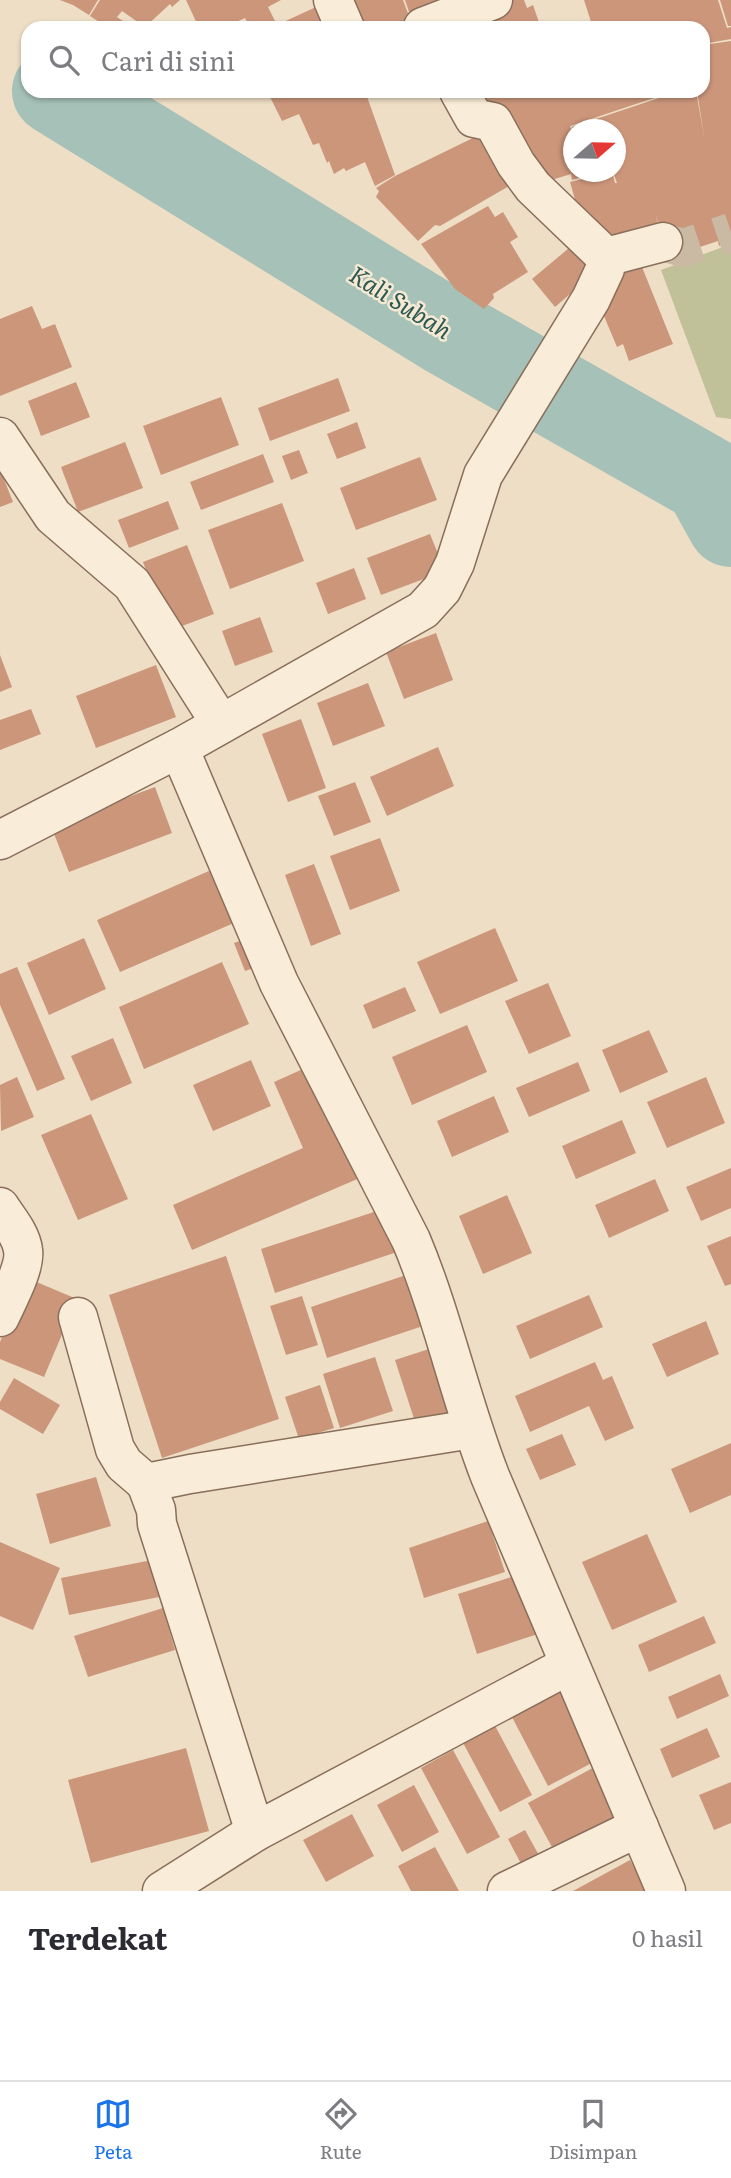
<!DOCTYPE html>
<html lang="id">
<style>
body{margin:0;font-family:Literata,serif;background:#f2f2f3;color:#2b2b33}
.compass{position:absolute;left:563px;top:119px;width:63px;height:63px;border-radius:50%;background:#fff;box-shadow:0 2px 5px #0004;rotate:70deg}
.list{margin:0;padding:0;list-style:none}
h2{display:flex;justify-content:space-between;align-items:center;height:91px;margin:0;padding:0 28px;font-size:30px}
h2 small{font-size:23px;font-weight:400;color:#7c7c81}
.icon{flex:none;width:38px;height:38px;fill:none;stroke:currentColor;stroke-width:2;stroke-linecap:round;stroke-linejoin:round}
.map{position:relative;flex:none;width:731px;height:1891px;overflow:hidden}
.search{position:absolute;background:#fff;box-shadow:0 2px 5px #0004;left:21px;right:21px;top:21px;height:77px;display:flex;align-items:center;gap:18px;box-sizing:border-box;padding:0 24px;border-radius:21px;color:#7c7c81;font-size:26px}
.sheet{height:189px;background:#fff}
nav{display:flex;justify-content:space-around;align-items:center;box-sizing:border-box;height:98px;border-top:2px solid #e1e1e2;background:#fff;font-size:19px;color:#7c7c81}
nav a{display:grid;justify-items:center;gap:4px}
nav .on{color:#1a73e8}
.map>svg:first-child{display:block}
</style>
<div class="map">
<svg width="731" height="1891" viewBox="0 0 731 1891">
<rect width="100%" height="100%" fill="#eedec5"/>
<path fill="#c0c198" d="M 731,244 L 731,419 L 716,417 L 661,270 Z"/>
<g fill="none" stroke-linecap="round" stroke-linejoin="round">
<path stroke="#a6c1b7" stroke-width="88" d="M 56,91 L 447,332 L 707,480 L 731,523"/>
</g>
<g fill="#cc967b">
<path d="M 60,0 L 98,0 L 89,15 L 73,5 Z"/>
<path d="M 100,0 L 180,0 L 172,7 L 170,4 L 145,27 L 122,11 L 117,17 L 133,28 L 109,28 L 90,16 Z"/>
<path d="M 186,0 L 281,0 L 268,7 L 277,25 L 329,1 L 343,28 L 250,28 L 245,18 L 223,28 L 199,28 Z"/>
<path d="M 337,0 L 403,0 L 413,27 L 350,28 Z"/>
<path d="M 405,0 L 437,0 L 442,16 L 414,26 Z"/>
<path d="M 510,0 L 524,0 L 527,8 L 533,5 L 541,28 L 432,28 Z"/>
<path d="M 584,0 L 718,0 L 727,28 L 731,27 L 731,39 L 703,44 L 703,28 L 593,28 Z"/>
<path d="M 720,0 L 731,0 L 731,26 L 728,26 Z"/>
<path d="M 731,41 L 731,241 L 719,246 L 718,241 L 667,258 L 656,215 L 660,236 L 603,250 L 584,231 L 570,182 L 612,172 L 615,183 L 617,183 L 613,172 L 616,172 L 616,130 L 572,130 L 572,127 L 680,91 L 696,91 L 704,136 L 697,91 L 703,91 L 703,45 Z"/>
<path d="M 267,91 L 365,91 L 395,175 L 375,186 L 365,162 L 346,171 L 344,168 L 334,174 L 329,161 L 327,163 L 319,143 L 313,145 L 299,114 L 282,121 Z"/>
<path d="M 467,91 L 675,91 L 570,126 L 574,138 L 574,172 L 599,172 L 572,180 L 571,174 L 535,185 L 480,114 Z"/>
<path d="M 479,135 L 523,178 L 440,226 L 435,225 L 418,241 L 376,197 L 379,191 L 376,188 L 395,176 Z"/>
<path d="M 488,206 L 495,217 L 503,212 L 518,237 L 510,242 L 528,272 L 493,294 L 494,298 L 484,309 L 455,289 L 421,244 Z"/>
<path d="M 575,243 L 598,270 L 555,307 L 532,279 Z"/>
<path d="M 642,267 L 673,344 L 629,361 L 623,344 L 617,347 L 596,297 L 608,271 Z"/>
<path d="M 32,306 L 42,329 L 55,324 L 72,367 L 0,396 L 0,319 Z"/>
<path d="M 338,378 L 350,411 L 270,441 L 258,408 Z"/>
<path d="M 76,382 L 90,417 L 41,436 L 28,401 Z"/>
<path d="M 221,397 L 239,445 L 161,475 L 143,426 Z"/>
<path d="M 357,422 L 366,448 L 337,459 L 327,434 Z"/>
<path d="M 125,442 L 143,488 L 78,512 L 61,467 Z"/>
<path d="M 299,450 L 308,473 L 291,480 L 282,456 Z"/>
<path d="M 263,454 L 274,482 L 201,510 L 190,482 Z"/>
<path d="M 420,457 L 437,500 L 356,530 L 340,488 Z"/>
<path d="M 0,469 L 13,502 L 0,507 Z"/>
<path d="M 168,501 L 179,529 L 129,548 L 118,520 Z"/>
<path d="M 282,503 L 304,561 L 230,589 L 208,530 Z"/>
<path d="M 430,534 L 445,571 L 381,595 L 367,558 Z"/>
<path d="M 187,545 L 214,614 L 169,631 L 143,562 Z"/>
<path d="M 354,568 L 366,599 L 328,614 L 316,583 Z"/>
<path d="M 260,617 L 273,652 L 235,666 L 222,631 Z"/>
<path d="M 436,633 L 453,680 L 404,699 L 386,652 Z"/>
<path d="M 0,655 L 12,687 L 0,692 Z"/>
<path d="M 156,665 L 176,717 L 96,748 L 76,696 Z"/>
<path d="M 368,683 L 385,726 L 333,746 L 317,703 Z"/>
<path d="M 31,709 L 41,734 L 0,750 L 0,720 Z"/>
<path d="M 301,719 L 326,788 L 288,802 L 262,734 Z"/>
<path d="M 438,747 L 454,786 L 387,816 L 370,777 Z"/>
<path d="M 355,782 L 371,822 L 334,836 L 318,796 Z"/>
<path d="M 155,787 L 172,833 L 69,872 L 51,826 Z"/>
<path d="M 380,838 L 400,891 L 350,910 L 330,856 Z"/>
<path d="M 314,864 L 341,934 L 311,946 L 285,875 Z"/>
<path d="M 218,867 L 241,920 L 120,972 L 97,920 Z"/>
<path d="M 495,928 L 518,981 L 440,1014 L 417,962 Z"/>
<path d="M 254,936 L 265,964 L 245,971 L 234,943 Z"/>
<path d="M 84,938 L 106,989 L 49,1015 L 27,963 Z"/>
<path d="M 222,962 L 249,1024 L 144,1069 L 119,1007 Z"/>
<path d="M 17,967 L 65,1079 L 37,1091 L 0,1005 L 0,974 Z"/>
<path d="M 548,983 L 571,1036 L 529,1054 L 505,1001 Z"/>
<path d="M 405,987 L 416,1011 L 373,1029 L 363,1005 Z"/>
<path d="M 467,1025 L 487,1072 L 412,1105 L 392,1057 Z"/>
<path d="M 649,1030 L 668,1072 L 620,1093 L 602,1050 Z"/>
<path d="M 113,1038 L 132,1083 L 91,1101 L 71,1056 Z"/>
<path d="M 251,1060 L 271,1106 L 213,1131 L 193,1085 Z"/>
<path d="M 578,1062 L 590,1091 L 529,1117 L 516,1088 Z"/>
<path d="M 314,1064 L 362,1177 L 192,1250 L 173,1205 L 303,1148 L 274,1082 Z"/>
<path d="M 17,1077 L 34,1117 L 1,1131 L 0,1085 Z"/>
<path d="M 706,1077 L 725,1123 L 667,1148 L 647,1102 Z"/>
<path d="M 494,1096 L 509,1132 L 452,1157 L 437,1121 Z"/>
<path d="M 91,1114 L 128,1199 L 78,1220 L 41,1135 Z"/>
<path d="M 622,1120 L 636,1153 L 576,1179 L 562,1146 Z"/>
<path d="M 731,1168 L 731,1208 L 701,1221 L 686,1187 Z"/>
<path d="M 655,1179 L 669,1211 L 609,1238 L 595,1205 Z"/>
<path d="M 507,1195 L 532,1253 L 483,1274 L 459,1216 Z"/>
<path d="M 383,1209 L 397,1252 L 275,1293 L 261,1249 Z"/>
<path d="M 731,1236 L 731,1284 L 725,1286 L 707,1246 Z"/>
<path d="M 226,1256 L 279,1419 L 162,1458 L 109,1295 Z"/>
<path d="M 406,1275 L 423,1326 L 327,1358 L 311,1307 Z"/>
<path d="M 27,1278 L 77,1299 L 44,1377 L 0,1359 L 0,1342 Z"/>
<path d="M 589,1295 L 603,1327 L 530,1359 L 516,1326 Z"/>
<path d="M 302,1296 L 318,1345 L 286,1355 L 270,1306 Z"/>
<path d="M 706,1321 L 719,1354 L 667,1377 L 652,1344 Z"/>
<path d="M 429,1349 L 452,1417 L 417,1428 L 395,1360 Z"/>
<path d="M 375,1357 L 393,1411 L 340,1428 L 323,1374 Z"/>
<path d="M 595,1362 L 603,1380 L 612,1376 L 634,1428 L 605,1441 L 589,1406 L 530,1432 L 515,1396 Z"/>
<path d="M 14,1378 L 60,1405 L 43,1434 L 0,1409 L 0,1402 Z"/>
<path d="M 320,1385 L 334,1428 L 299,1439 L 285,1397 Z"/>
<path d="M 562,1434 L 576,1465 L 540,1480 L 526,1449 Z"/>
<path d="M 731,1443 L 731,1495 L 690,1513 L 671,1469 Z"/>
<path d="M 96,1477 L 111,1526 L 50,1544 L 36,1494 Z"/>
<path d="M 488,1521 L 505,1572 L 424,1598 L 409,1548 Z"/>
<path d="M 647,1534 L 677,1602 L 612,1630 L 582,1562 Z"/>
<path d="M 0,1542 L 60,1568 L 33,1630 L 0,1616 Z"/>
<path d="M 162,1558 L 169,1595 L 69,1615 L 61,1578 Z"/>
<path d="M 521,1574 L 541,1633 L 477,1654 L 458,1594 Z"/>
<path d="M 163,1608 L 175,1650 L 88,1677 L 74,1636 Z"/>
<path d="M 704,1616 L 716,1643 L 649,1672 L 638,1645 Z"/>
<path d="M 720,1674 L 729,1696 L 677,1719 L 668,1697 Z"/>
<path d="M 569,1687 L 605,1756 L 548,1786 L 512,1717 Z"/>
<path d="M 493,1722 L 532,1795 L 500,1812 L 461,1739 Z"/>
<path d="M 707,1728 L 720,1757 L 672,1778 L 660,1749 Z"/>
<path d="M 186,1748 L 209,1831 L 91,1863 L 68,1780 Z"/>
<path d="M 453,1750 L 500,1837 L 467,1854 L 421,1768 Z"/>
<path d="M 600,1764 L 631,1821 L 559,1860 L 528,1803 Z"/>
<path d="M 731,1782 L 731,1823 L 714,1830 L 699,1795 Z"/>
<path d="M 414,1785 L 439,1832 L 402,1852 L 377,1805 Z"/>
<path d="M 352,1814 L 374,1856 L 326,1882 L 303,1840 Z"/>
<path d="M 525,1830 L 546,1868 L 528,1877 L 508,1839 Z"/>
<path d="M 435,1847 L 459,1891 L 411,1891 L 398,1866 Z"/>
<path d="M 630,1860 L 647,1891 L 573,1891 Z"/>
</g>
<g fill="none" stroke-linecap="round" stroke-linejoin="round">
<path stroke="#cabaa4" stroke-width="38" stroke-dasharray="38 19" stroke-linecap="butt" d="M 663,242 L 683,248 L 731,232"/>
<defs>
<g id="minor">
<path d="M 333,0 L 345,28"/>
<path d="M 423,27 L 493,0"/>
<path d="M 459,91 L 474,118 L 493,122 L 516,164 L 533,187 L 606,257"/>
<path d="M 0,437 L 53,516 L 132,584 L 221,724"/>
<path d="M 179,748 L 279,983 L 411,1240 C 443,1316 460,1399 490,1476 L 666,1891"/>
<path d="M 0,840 L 179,748 L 423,610 L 442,589 L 455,563 L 483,475 L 591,299 L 605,269 L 606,257 L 663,242"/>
<path d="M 0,1207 C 8,1220 21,1234 23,1250 C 26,1267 7,1301 0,1317"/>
<path d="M 78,1317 L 115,1449 L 124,1464 L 146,1483"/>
<path d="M 255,1832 L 157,1524 L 156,1510 L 146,1483 L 190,1474 L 472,1429"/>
<path d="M 162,1891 L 255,1832 L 569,1665"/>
<path d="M 507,1891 L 639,1827"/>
</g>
</defs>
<use href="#minor" stroke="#896f5b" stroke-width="41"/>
<use href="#minor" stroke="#f9ecd8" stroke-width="38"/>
</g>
<g text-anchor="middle" stroke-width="5" stroke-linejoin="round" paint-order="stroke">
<g font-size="24" font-style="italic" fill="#2e5952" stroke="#f5e9d4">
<text transform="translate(400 303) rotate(32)" y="8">Kali Subah</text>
</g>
</g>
</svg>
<svg class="compass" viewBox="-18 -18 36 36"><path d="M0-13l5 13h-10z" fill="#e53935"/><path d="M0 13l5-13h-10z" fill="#7c7c81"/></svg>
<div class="search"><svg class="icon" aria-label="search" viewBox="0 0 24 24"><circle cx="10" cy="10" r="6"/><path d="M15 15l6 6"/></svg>Cari di sini</div>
</div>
<section class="sheet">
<h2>Terdekat<small>0 hasil</small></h2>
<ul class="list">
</ul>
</section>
<nav>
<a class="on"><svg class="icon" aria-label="map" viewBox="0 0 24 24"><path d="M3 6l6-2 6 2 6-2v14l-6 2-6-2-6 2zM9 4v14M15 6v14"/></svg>Peta</a>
<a><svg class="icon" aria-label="directions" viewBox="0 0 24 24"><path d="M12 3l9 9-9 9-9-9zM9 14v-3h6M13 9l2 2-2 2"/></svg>Rute</a>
<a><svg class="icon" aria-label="saved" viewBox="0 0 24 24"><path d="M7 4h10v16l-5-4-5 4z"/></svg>Disimpan</a>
</nav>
